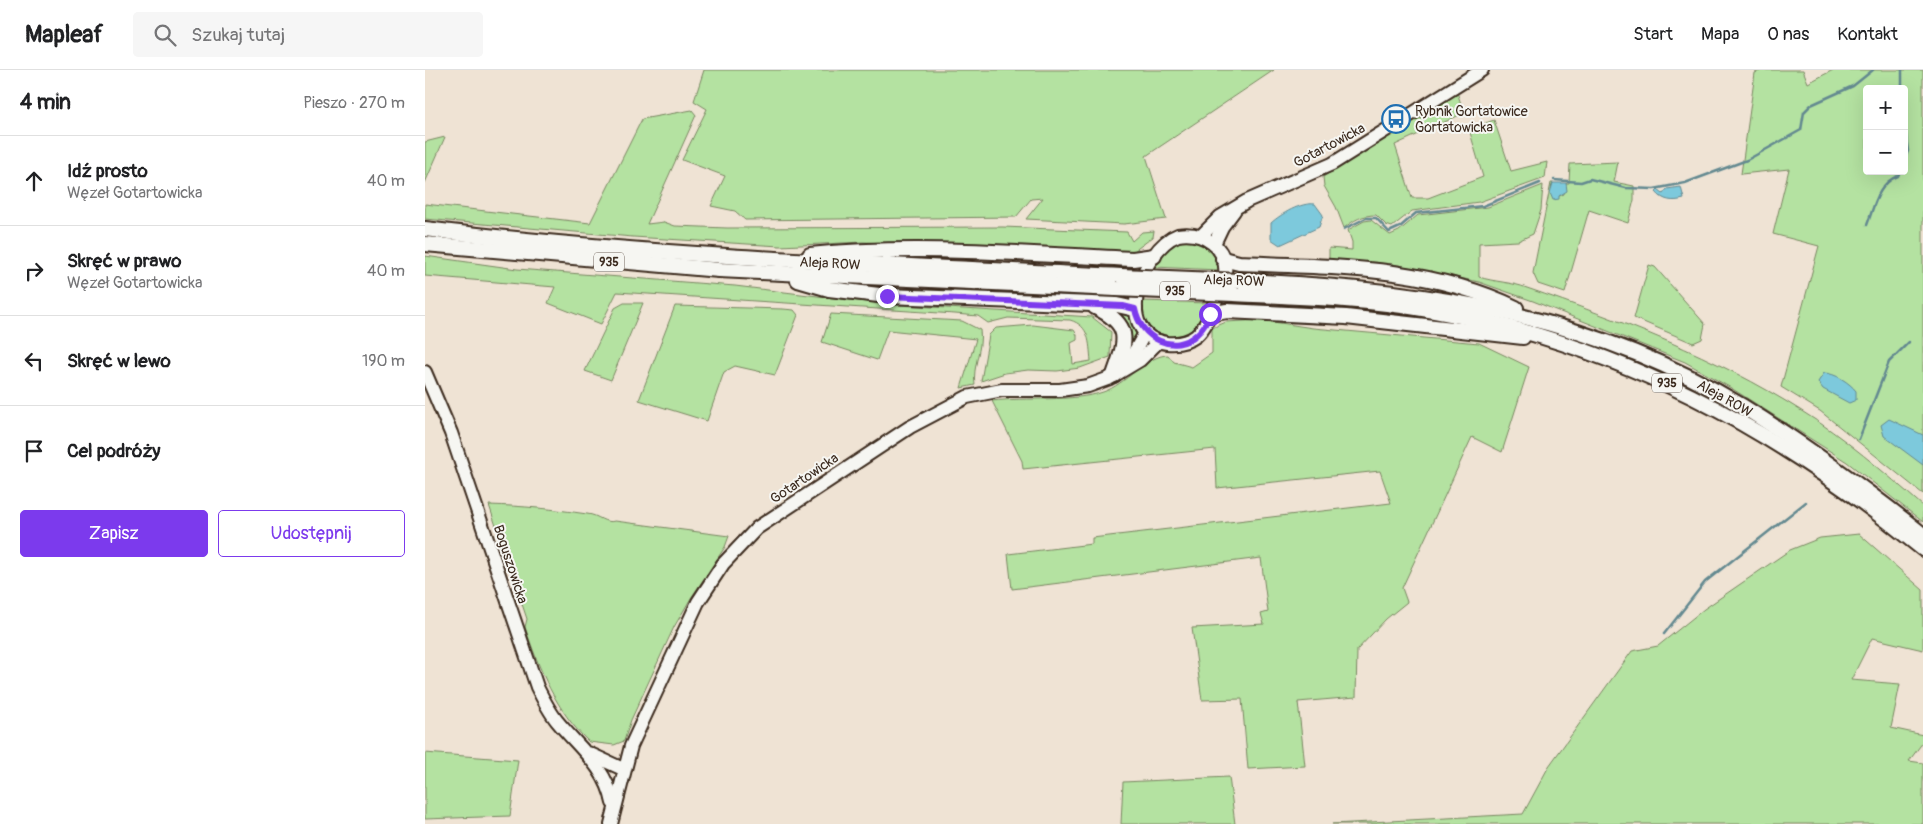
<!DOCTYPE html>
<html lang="pl">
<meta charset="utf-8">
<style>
body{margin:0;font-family:Pangolin,sans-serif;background:#f6f6f6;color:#202124}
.controls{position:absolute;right:15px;top:15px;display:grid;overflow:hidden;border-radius:5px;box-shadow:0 5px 20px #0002}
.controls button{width:45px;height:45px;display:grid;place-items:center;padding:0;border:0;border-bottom:1px solid #e0e0e0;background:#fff;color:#202124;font:25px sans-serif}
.stop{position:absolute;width:15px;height:15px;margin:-11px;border:4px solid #7c3aed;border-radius:50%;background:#fff}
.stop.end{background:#7c3aed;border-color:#fff;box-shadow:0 1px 5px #0008}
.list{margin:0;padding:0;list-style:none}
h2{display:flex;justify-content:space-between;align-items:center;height:65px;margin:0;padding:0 20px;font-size:21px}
h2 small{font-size:16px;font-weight:400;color:#757577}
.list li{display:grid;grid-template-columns:32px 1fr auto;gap:15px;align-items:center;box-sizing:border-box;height:90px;padding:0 20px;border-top:1px solid #e0e0e0}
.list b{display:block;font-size:19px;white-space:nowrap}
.list p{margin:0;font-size:16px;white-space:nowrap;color:#757577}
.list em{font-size:16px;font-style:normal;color:#757577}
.actions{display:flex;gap:10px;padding:15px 20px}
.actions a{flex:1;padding:11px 0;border:1px solid #7c3aed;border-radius:5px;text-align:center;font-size:18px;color:#7c3aed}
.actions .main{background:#7c3aed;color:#fff}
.icon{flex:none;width:28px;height:28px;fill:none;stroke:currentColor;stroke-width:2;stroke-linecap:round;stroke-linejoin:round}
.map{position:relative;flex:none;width:1498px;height:754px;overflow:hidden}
header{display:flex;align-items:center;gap:30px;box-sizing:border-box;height:70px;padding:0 25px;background:#fff;border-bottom:1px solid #e0e0e0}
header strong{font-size:24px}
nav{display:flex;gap:28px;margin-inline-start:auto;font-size:18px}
.search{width:350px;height:45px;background:#f6f6f6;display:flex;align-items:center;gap:12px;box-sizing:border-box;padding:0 18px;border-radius:5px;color:#757577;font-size:19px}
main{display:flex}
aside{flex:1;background:#fff}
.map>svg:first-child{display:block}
</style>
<header>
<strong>Mapleaf</strong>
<div class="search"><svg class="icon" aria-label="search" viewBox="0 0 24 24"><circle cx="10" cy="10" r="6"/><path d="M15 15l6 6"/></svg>Szukaj tutaj</div>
<nav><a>Start</a><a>Mapa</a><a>O nas</a><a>Kontakt</a></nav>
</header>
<main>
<aside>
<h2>4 min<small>Pieszo · 270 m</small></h2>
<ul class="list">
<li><svg class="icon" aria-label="ahead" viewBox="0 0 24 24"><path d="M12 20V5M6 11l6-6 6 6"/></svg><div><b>Idź prosto</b><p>Węzeł Gotartowicka</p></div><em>40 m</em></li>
<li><svg class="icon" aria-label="right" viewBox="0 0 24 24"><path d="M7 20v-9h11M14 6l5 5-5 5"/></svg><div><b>Skręć w prawo</b><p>Węzeł Gotartowicka</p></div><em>40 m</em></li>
<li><svg class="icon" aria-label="left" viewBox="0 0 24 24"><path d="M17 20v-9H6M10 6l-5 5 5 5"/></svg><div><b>Skręć w lewo</b></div><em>190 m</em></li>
<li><svg class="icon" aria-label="arrive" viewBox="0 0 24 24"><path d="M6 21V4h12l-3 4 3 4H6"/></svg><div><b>Cel podróży</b></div></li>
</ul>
<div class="actions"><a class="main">Zapisz</a><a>Udostępnij</a></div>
</aside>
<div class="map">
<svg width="1498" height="754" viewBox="0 0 1498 754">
<rect width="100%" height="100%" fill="#efe3d4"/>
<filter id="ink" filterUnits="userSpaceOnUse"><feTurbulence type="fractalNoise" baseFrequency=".02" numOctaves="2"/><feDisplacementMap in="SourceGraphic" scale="10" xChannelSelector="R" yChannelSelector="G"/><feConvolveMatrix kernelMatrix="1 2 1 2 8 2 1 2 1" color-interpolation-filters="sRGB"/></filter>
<g filter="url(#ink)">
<g fill="#b4e2a1" stroke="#788660" fill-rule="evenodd">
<path d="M 279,0 L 849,0 L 721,86 L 741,149 L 699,154 L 601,149 L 618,128 L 606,129 L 591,147 L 320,150 L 310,141 L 286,136 L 300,106 L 257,90 L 282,39 L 269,31 Z"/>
<path d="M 1337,0 L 1378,0 L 1383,13 L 1408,0 L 1498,0 L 1498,424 L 1395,341 L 1356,317 L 1394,176 L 1348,164 L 1364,99 L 1316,104 L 1330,3 ZM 1442,19 L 1479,19 L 1479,101 L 1442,101 Z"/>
<path d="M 1032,22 L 1039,43 L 970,75 L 987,128 L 1003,128 L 1058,107 L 1044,59 L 1069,50 L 1086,101 L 1122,92 L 1120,108 L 1054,132 L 987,141 L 967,157 L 961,155 L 951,145 C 937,145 929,150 919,158 L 911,137 L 899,116 L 898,107 Z"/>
<path d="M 267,40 L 271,45 L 222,154 L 239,152 L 250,156 L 302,158 L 578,157 L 702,162 L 707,171 L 717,162 L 729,161 L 728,167 L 705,184 L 438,172 L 355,176 L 208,167 L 0,149 L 0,134 L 165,153 L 217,49 Z"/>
<path d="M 20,67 L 0,113 L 0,72 Z"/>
<path d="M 1193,92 L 1189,112 L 1209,116 L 1209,130 L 1203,153 L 1164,140 L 1140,223 L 1113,214 L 1108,203 L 1126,113 L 1128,113 L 1126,118 L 1134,126 L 1139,124 L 1141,113 L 1144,113 L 1145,94 Z"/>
<path d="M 1118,115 L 1116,140 L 1108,164 L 1093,171 L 1054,173 L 1054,207 C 1069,212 1087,212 1102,218 C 1197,251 1290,286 1375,340 C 1419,367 1459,402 1498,436 L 1498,452 L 1422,392 L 1306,318 L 1260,292 L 1108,231 L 1054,212 L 968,194 L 904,192 L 904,178 L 927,180 L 927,172 L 923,160 L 939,151 L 946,150 L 965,165 L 974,161 L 993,145 L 1063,137 Z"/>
<path d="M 761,170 C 779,172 793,181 795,200 L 729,197 C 736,183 745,172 761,170 Z"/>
<path d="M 0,186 L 92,199 L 310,216 L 458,234 L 667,247 L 686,262 L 685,287 L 655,298 L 632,301 L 603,300 L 580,303 L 556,311 L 564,265 L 571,258 L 608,255 L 649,260 L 652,265 L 652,270 L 646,273 L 648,294 L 666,291 C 664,272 665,256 645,250 L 583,248 L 563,253 L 553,246 L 530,244 L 192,222 L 176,254 L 123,233 L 130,217 L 0,206 Z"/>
<path d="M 1224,195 L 1230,197 L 1280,254 L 1277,269 L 1268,273 L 1209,248 Z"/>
<path d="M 716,231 L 783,233 C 781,240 778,249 773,255 C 759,273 730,272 720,251 C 717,245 717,237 716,231 Z"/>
<path d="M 199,233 L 218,233 L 186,310 L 160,301 L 190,238 Z"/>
<path d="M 250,236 L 358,239 L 369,240 L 373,245 L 350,305 L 310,296 L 299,302 L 282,351 L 214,330 Z"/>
<path d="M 699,240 L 707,247 L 713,264 L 704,285 L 695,248 Z"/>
<path d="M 406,244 L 537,251 L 555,260 C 558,279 547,296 550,315 L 536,318 L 551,269 L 463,260 L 452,290 L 397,272 Z"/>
<path d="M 835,250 L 888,258 L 1054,273 L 1104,297 L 1077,382 L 1047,367 L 977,518 L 982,532 L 961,549 L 932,580 L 931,627 L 873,632 L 880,696 L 823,699 L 817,629 L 777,630 L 767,558 L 839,554 L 836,544 L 843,542 L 836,488 L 587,519 L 583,484 L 667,474 L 667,468 L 966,433 L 955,401 L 792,418 L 790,379 L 598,399 L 597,391 L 567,331 C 600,327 649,332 678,322 C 700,315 722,285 743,285 L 749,292 L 767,297 L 787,283 L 787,258 L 801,252 Z"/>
<path d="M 64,435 C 97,436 129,439 162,444 C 174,445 179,454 190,451 L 304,466 L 300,477 L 266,528 L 249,557 L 206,650 L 199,671 L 189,675 L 164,672 C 131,641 114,599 100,557 L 102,549 Z"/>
<path d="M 1434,464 L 1498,520 L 1498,580 L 1447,568 L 1426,610 L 1475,614 L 1466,658 L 1498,665 L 1498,672 L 1484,691 L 1498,693 L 1498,754 L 907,754 L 1098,744 L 1124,696 L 1207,581 L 1233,576 L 1279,539 L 1365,480 L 1395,468 Z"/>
<path d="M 0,683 L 93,690 L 85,746 L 0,749 Z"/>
<path d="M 804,707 L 810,754 L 696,754 L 698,712 Z"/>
</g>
<g fill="#7dc9dc" stroke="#638990">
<path d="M 1128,113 L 1141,113 L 1142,121 L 1134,126 L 1134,129 L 1128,130 L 1125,123 Z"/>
<path d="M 1256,117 L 1259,129 C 1248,132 1238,131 1231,122 L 1233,120 L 1238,124 L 1242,119 Z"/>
<path d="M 890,134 L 898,145 L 894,157 L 855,175 L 846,169 L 846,153 C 856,144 876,132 890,134 Z"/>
<path d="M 1399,303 C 1410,303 1425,313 1431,321 L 1431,330 L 1424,333 L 1398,319 L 1393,312 Z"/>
<path d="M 1464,349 L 1498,365 L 1498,395 L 1459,366 L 1456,355 Z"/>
</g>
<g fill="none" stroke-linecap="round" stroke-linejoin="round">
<g stroke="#638990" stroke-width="2.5">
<path d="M 1477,0 L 1477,19"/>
<path d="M 1479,47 L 1483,81 L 1479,90"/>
<path d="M 1129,110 L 1156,112 L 1165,109 L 1201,118 L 1229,119 L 1260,113 L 1322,90 L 1376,60 L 1379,42 L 1386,35 L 1428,16 L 1448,0"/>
<path d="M 1442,155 C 1449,137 1453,113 1473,106 L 1475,101"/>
<path d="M 919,159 L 941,148 L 951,148 L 964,162 L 975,157 L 991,143 L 1058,136 L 1115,113"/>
<path d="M 1434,369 L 1464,292 L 1484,272"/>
<path d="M 1239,564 L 1280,512 L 1381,432"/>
</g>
<defs>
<g id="secondary">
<path d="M 753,165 C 778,161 803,177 800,204 C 798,216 793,226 788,237 C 784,247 780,258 771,266 C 763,272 753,274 742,273 C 685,266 717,178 753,165 Z"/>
<path d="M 776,166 L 795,147 L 822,131 L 907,94 L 1057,0"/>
<path d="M 789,174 L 797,157 L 809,141"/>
<path d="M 702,295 L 720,263"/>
<path d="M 0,302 L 26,363 L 112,617 C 118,629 124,641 132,651 C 154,678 181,697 188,733"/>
<path d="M 163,683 L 198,699"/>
<path d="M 186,754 L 206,676 L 273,532 L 298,494 L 332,458 L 485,357 L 542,327 L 577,320 L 635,320 L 663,316 L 685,308 L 715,290 L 734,271"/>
</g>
<g id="primary">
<path d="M 0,159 C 231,187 464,195 696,206"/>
<path d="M 0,174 L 294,200 L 691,219"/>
<path d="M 385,185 C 492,174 600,184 708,189 L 729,186"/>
<path d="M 798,189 L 814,193 C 908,197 1004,196 1091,238"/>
<path d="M 373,210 L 404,219 L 462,226 L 692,235 L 710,239"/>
<path d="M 814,211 C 991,218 1162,242 1317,336 C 1380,375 1440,419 1498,465"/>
<path d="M 809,224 C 874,227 940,229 1004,240 C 1193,272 1351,359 1498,479"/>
<path d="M 670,237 C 708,255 701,271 689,305"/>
<path d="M 785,244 L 802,241 L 921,247 L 1098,267"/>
</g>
</defs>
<use href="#secondary" stroke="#3b2a1e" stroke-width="16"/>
<use href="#primary" stroke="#3b2a1e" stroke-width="18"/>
<use href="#secondary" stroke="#f6f6f2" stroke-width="12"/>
<use href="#primary" stroke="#f6f6f2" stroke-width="14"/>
<defs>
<g id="primary-bridge">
<path d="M 696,206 L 814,211"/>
<path d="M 691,219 L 809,224"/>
</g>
</defs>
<use href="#primary-bridge" stroke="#3b2a1e" stroke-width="18" stroke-linecap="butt"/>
<use href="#primary-bridge" stroke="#f6f6f2" stroke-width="14"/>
</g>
</g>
<g fill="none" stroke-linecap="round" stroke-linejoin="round" filter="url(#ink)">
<path stroke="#7c3aed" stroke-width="6" d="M 462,226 L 698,236 L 710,239 C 715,268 749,286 772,264 C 778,259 782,252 785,244"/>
</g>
<defs>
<symbol id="bus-ring" viewBox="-11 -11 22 22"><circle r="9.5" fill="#f6f6f2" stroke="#1f6fb2" stroke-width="1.5"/><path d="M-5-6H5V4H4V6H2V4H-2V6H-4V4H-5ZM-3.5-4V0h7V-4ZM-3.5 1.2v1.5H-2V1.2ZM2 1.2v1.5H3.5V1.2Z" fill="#1f6fb2"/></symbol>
</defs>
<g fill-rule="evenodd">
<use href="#bus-ring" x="955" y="33" width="32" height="32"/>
</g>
<g text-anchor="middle" stroke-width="4" stroke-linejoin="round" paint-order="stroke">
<g fill="#f6f6f2" stroke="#73675e" stroke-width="1">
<rect x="169" y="182.5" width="30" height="19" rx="4"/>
<rect x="735" y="211.5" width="30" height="19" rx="4"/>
<rect x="1227" y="303.5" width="30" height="19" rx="4"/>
</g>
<g font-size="12" font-weight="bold" fill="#3b2a1e">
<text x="184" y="196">935</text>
<text x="750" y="225">935</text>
<text x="1242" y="317">935</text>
</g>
<g font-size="14" fill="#3b2a1e" stroke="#f6f6f2" text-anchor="start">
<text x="990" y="46">Rybnik Gortatowice<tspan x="990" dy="16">Gortatowicka</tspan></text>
</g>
<g font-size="14" fill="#3b2a1e" stroke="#f6f6f2">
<text transform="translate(904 75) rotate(-28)" y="5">Gotartowicka</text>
<text transform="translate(405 193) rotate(3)" y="5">Aleja ROW</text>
<text transform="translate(809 210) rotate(2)" y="5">Aleja ROW</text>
<text transform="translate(1300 328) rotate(29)" y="5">Aleja ROW</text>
<text transform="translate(379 408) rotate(-34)" y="5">Gotartowicka</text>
<text transform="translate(86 494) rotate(72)" y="5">Boguszowicka</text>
</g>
</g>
</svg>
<div class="controls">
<button>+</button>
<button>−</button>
</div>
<div class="stop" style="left:785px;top:244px"></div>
<div class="stop end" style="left:462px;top:226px"></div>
</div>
</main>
